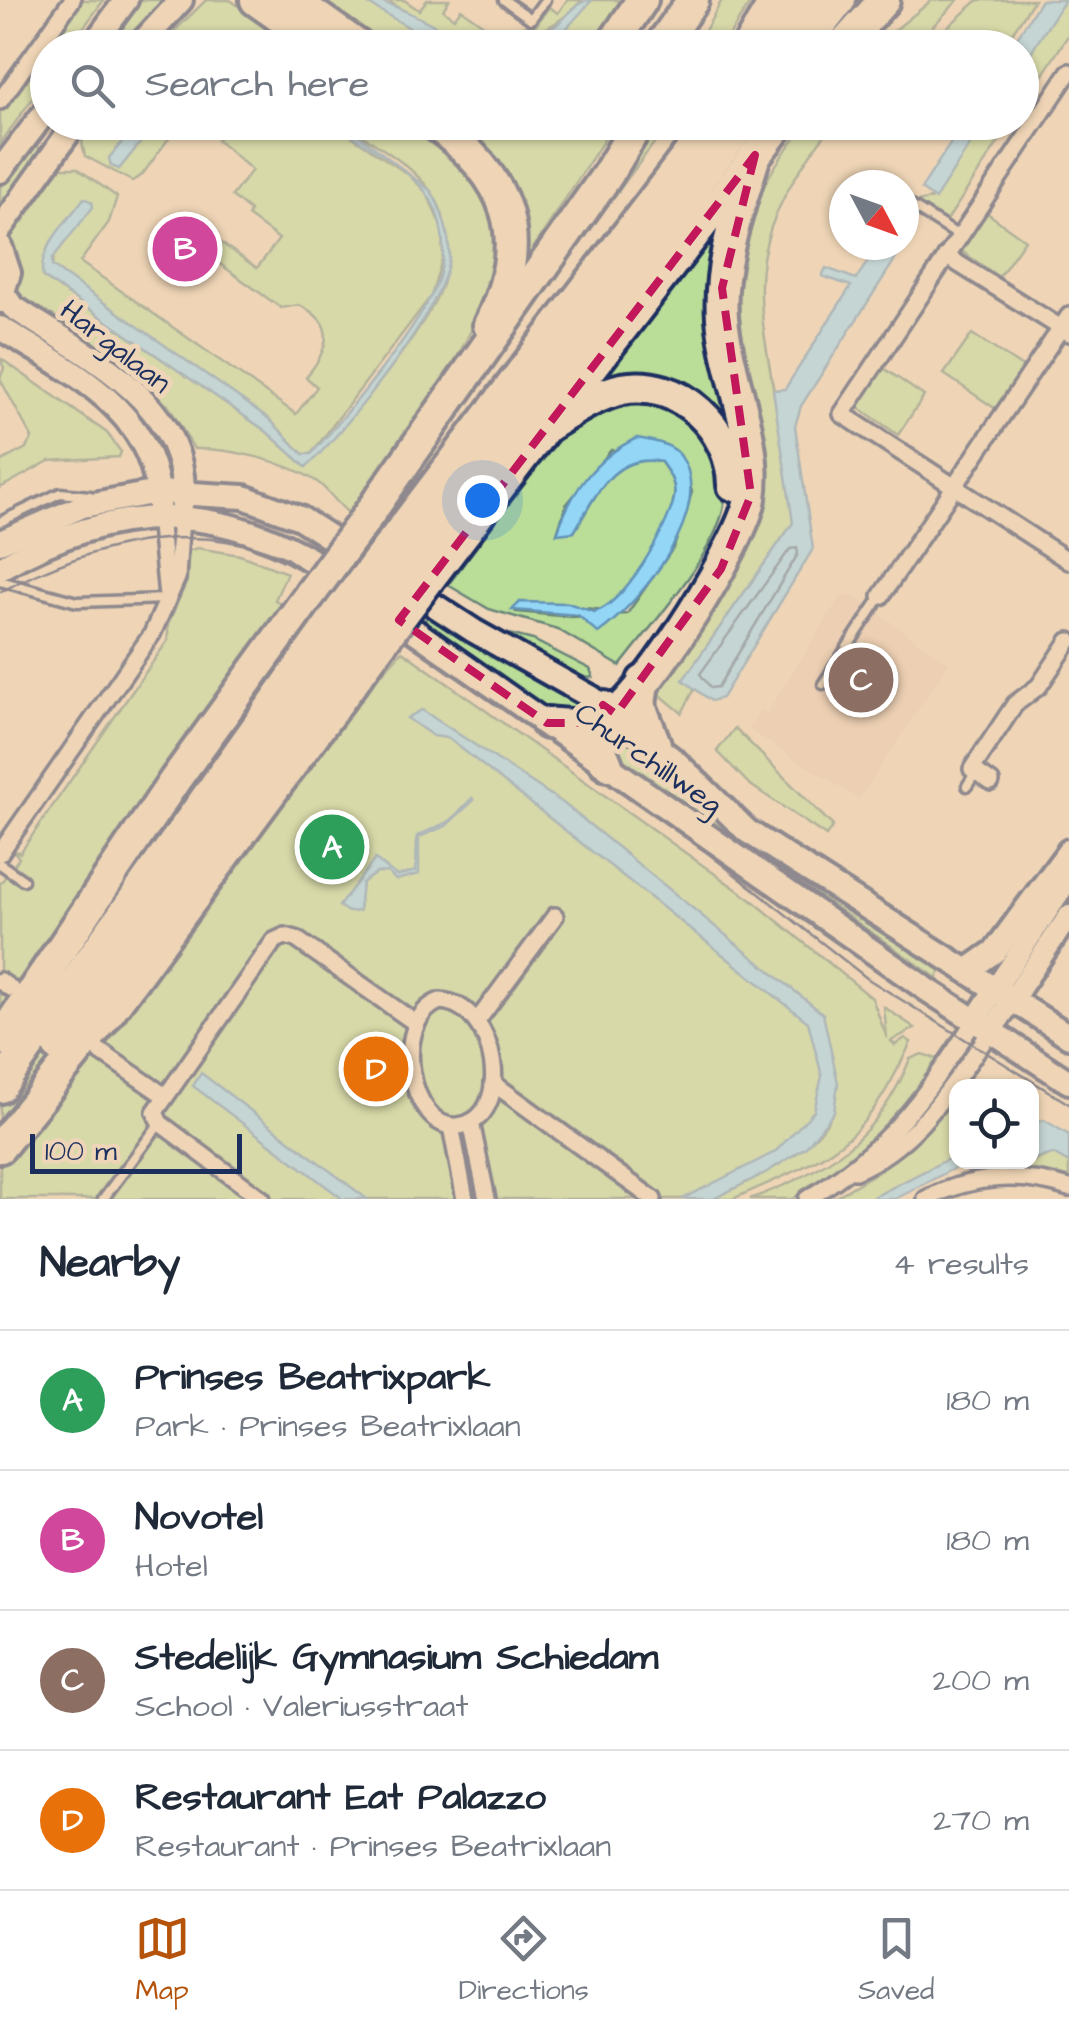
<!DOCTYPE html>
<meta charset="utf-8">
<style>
body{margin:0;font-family:"Architects Daughter",sans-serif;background:#f6f6f7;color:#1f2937}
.controls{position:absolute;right:30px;bottom:30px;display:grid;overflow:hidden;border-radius:20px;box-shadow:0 2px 8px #0004}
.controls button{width:90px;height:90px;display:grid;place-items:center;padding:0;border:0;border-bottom:2px solid #e0e1e3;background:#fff;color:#1f2937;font:50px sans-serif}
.compass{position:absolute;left:829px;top:170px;width:90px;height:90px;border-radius:50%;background:#fff;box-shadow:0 2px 8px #0004;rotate:131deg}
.scale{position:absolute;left:30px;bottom:25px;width:212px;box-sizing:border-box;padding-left:10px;border:5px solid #1b2f5e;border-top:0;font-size:28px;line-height:35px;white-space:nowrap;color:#1b2f5e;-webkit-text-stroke:8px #efd5b7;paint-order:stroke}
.you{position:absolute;left:482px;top:500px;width:35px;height:35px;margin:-25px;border:8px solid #fff;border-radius:50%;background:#1a73e8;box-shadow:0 0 0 15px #1a73e833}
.badge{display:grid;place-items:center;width:65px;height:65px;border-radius:50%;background:#b45309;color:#fff;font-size:32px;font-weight:700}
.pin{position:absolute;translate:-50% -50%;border:5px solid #fff;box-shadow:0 2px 10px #0006}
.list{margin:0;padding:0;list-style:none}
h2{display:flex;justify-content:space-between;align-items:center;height:130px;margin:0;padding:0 40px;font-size:42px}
h2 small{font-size:32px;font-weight:400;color:#747a83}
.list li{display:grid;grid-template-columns:65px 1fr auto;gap:30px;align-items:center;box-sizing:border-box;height:140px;padding:0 40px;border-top:2px solid #e0e1e3}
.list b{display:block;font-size:38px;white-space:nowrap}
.list p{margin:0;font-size:32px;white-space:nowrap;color:#747a83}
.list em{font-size:32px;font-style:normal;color:#747a83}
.icon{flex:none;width:55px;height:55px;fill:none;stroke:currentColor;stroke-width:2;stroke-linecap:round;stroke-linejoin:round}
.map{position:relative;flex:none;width:1069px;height:1199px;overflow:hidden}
.search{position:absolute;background:#fff;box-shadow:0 2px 8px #0004;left:30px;right:30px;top:30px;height:110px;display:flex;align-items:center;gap:25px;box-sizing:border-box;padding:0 35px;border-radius:55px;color:#747a83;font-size:38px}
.sheet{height:690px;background:#fff}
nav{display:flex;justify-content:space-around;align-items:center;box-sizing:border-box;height:140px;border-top:2px solid #e0e1e3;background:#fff;font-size:28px;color:#747a83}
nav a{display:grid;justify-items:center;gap:5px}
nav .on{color:#b45309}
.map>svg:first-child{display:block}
</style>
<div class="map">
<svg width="1069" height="1199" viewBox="0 0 1069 1199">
<rect width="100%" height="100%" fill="#efd5b7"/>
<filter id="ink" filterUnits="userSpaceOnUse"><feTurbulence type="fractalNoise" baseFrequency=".01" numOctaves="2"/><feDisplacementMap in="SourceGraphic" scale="20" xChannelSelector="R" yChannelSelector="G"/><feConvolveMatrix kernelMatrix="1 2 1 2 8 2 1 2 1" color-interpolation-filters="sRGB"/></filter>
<g filter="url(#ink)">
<path fill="#ebc9b0" d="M 853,595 L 949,663 L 859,799 L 748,729 L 760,710 L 767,713 L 840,597 Z"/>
<g fill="#badd97" stroke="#6a867a" stroke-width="2.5" fill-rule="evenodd">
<path d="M 78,0 L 104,0 L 69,47 L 48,48 L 47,78 L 0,144 L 0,110 Z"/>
<path d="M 137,0 L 172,0 L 127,47 L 102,48 Z"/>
<path d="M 206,0 L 230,0 L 299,47 L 240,47 L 234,43 L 228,47 L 157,48 Z"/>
<path d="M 320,0 L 362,0 L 444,47 L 390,47 Z"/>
<path d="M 387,0 L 404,0 L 419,10 L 427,0 L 449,0 L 443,10 L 454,18 L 461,9 L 492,31 L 537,24 L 549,7 L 558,13 L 567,0 L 582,0 C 528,62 447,43 387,0 Z"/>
<path d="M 592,0 L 632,0 L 594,47 L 528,48 L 544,42 Z"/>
<path d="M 722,0 L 752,0 L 722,47 L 696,47 Z"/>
<path d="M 932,0 L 958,0 L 913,47 L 874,47 Z"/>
<path d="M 978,0 L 1034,0 L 1003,47 L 925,47 Z"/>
<path d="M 1064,0 L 1069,0 L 1069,34 L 1022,107 L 1022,66 Z"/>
<path d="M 549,122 L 615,123 L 515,276 L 519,252 L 449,123 Z"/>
<path d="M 97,123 L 138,123 L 109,158 L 119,169 L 156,123 L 180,123 L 142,175 L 132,181 L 85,156 L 82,142 Z"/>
<path d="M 229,123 L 332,123 L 409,175 L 427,193 L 442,229 L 443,256 L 431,296 L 311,454 L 303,454 L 268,418 L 57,271 L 52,266 L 57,237 L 48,246 L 43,277 L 266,431 L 305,466 C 338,438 438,316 444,276 C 448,255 448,227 440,208 C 425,170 375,145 343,123 C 407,123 435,121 473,180 C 487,201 497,224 496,251 C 491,331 396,449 350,514 C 337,505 329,490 316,481 C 284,461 231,448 194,449 L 168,405 L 22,305 C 19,299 6,240 8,233 L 61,168 L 77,168 L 117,197 L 109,222 L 80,262 L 296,414 L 317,387 L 306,377 C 329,349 338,323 299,305 L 281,308 L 202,251 L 217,240 L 257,268 L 279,239 L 248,216 L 250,211 L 232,196 L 252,170 L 217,140 Z"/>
<path d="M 650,123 L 669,123 L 400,485 Z"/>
<path d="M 807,123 L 834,123 C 737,246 756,287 781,431 C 786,461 795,493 793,523 L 684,679 L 695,688 L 682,713 L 653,689 C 683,645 747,572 760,522 C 769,487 761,452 755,416 C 733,293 720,227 807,123 Z"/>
<path d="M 984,123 L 1011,123 L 946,222 L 917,202 L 935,198 Z"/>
<path d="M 35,144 L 43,152 L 0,214 L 0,188 Z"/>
<path d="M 983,210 L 1025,240 L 999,277 L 957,248 Z"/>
<path d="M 719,228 L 733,436 L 645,375 L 604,376 Z"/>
<path d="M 972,334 L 1024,368 L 996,409 L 944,374 Z"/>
<path d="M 0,358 L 107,433 L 121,452 L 119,457 L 49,461 L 0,488 L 0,462 L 26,448 L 32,438 L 0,379 L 4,368 Z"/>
<path d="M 882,367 L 924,396 L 898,435 L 858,407 Z"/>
<path d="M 640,394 L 697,419 C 705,440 725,470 725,493 C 727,543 650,626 620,666 L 557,629 L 489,609 L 448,585 L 567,425 ZM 611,450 L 680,455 L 692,492 L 674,547 L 627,614 L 571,617 L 516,612 L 520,602 L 605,610 C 633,584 668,536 674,497 C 677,483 668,473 661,462 C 613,452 596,496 574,532 L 557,533 L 566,505 Z"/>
<path d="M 197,548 L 240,555 L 287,573 L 275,600 L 383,672 L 402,651 L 753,901 L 872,998 L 887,1038 L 884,1007 L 915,1028 L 891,1041 L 895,1045 L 905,1038 L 911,1042 C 861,1149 835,1153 733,1199 L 0,1199 L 0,884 L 19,858 L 13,850 L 20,853 L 168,640 L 168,624 L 187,581 L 188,551 ZM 834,1101 C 832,1142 763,1174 731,1190 Z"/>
<path d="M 430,614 L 569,696 L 578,704 L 578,715 L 556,718 L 424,621 Z"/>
<path d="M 489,629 L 533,640 L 590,669 L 593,677 L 586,678 Z"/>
<path d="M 618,726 L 944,964 L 937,978 L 618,756 L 608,738 Z"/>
<path d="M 735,728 L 833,826 L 826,836 L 749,784 L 717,751 Z"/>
<path d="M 922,1054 L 946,1062 L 938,1076 L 857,1156 L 823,1179 L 792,1199 L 750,1199 C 828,1170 878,1139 910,1059 Z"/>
<path d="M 956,1095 L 956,1155 L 870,1199 L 832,1199 L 881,1170 Z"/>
<path d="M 1053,1153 L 1069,1163 L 1069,1179 L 1012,1171 L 1011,1162 L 1032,1162 Z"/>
</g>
<g fill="#93d6f5" stroke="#6393b9" stroke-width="2.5">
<path d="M 362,0 C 406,0 439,39 486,40 C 509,41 535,38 555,26 C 568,17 576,0 592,0 L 566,29 L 528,47 L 444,48 Z"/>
<path d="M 1041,0 L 1065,0 L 1022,66 L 1022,48 L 1011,47 Z"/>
<path d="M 964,122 L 984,123 L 935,199 L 921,189 Z"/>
<path d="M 138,123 L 156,123 L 119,169 L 111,166 L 109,158 Z"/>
<path d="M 332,123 L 343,123 L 431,191 C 442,210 450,235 449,257 C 445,307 344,433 306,467 L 266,431 L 43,277 C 36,249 69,220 84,198 L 92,202 L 93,207 L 52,259 L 52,266 L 268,418 L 303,454 L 311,454 C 345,417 422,324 438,280 C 448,253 443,214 425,191 C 402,162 362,143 332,123 Z"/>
<path d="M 904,223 L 914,230 L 801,406 L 795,426 L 813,549 L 722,698 L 711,701 L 683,680 L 793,523 L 773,390 L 785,389 L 851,286 L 822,276 L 826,268 L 856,279 L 879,245 L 904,245 Z"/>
<path d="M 637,438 C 651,441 671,443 680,455 C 719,507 639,605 598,633 L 578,615 L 512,610 L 520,602 L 568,603 L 594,612 C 624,605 668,528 674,498 C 677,484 669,473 661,462 C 613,452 595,497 574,532 L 557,534 C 570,492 597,456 637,438 Z"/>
<path d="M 422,710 L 563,803 L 823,1014 L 838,1083 L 834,1112 L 806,1147 L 767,1172 L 713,1199 L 682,1199 L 775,1152 L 814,1111 L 822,1076 L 808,1022 L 448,738 L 433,736 L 407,718 Z"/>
<path d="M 472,798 L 474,800 L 446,826 L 419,837 L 419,874 L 396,880 L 387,872 L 376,873 L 362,883 L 359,911 L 348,912 L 339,906 L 375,859 L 397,876 L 416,871 L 417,836 L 450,821 Z"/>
<path d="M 201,1073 L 367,1199 L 343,1199 L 193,1086 Z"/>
<path d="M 1044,1120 L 1069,1135 L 1069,1163 L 1053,1154 L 1032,1159 L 1032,1123 Z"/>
<path d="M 956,1155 L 956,1162 L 966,1162 L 895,1199 L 870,1199 Z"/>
</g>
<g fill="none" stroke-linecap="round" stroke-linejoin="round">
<path stroke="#4b729a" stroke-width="2.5" d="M 797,548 L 798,554 L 718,687 L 711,688 L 700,674 L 790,549 Z"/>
<defs>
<g id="service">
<path d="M 504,0 L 531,19 L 545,0"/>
<path d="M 904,201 L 959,236"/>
<path d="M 0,522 L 60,493 L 90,496"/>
<path d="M 0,581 L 77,602 L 167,599"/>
<path d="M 823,684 L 881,596"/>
<path d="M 967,786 L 976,772"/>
<path d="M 0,864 L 23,880"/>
<path d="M 103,1199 L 160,1123"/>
</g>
<g id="minor">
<path d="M 1069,72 L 842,414 L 1069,561"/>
<path d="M 0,101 L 72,0"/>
<path d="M 946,256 L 1069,333"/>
<path d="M 159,516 L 167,596"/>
<path d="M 881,596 L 1069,316"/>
<path d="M 991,782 L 972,769 L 1015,704 L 1039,686 L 1069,641"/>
<path d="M 0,853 L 152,634 L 177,578 L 181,516"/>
<path d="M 0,981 L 10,988"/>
<path d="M 440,1001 C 498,1004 516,1119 458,1126 C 410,1131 389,1020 440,1001 Z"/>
<path d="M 478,1020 L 555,916"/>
<path d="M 101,1052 L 165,1096"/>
<path d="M 493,1083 L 653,1199"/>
<path d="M 471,1122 L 487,1199"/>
<path d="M 451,1126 L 465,1199"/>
<path d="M 855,1171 C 918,1145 952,1084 991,1031"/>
<path d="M 262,1199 L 160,1123 L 155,1112 L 274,941 L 285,936 L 296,939 L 414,1022"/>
<path d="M 807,1199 C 886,1151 926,1097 974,1021"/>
<path d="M 926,1199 C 973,1175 1019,1172 1069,1188"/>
</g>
<g id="tertiary">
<path d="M 974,1021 L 1069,878"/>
<path d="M 991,1031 L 1069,916"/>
</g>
<g id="secondary">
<path d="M 91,48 L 126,0"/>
<path d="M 137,48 L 181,0"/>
<path d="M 0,171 L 48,108"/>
<path d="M 0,229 L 76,122"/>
<path d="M 0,246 L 9,273 L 0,301"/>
<path d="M 4,295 L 13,307 C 82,353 193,404 182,502"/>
<path d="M 0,328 C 72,372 158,412 159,507"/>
<path d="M 0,542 L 83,506 L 158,492 L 244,497 L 300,518 L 474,631 L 591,697 L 675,761 L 747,831 L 1069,1036"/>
<path d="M 0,568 C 117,501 222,499 335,575 L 926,989 L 1069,1082"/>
<path d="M 968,970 L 995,951 L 1069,851"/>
</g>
<g id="motorway">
<path d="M 256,0 L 324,48"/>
<path d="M 293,0 L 361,48"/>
<path d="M 610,48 L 642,0"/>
<path d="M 659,48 L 693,0"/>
<path d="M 747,48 L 776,0"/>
<path d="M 772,48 L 809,0"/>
<path d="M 802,48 L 840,0"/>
<path d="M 841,48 L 884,0"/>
<path d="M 432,122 C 509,176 533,237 489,325"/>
<path d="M 544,428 C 568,414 594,395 622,389 C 680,378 732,429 733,485"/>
<path d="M 364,521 L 608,174 L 639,122"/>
<path d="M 393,541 L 713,122"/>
<path d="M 413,555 L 743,122"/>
<path d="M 435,571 L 781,122"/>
<path d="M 643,681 L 640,706 L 655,744"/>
<path d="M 604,707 L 596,739 L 607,765"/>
<path d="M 547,723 C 569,725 593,729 613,715 C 648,692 744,540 750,498 C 759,439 727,377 722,318 C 718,261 739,209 755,155"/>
<path d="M 0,1040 L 175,780 L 311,593"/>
<path d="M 58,1046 L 360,627"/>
<path d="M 0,1087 L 339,612"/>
<path d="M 0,1147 L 106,1016 L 382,642"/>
</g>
</defs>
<use href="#service" stroke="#1b2f5e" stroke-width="15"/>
<use href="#minor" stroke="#1b2f5e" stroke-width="22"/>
<use href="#tertiary" stroke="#1b2f5e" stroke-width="28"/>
<use href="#secondary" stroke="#1b2f5e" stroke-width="30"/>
<use href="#motorway" stroke="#1b2f5e" stroke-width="38"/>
<use href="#service" stroke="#efd5b7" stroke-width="8"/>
<use href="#minor" stroke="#efd5b7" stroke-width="15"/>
<use href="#tertiary" stroke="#efd5b7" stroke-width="20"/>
<use href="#secondary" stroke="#efd5b7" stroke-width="22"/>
<use href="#motorway" stroke="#efd5b7" stroke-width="30"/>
<path stroke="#1b2f5e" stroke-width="2.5" d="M 0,592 C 88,546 189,516 286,558 L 709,854 L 868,979 L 1069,1104"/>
<defs>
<g id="motorway-bridge">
<path d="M 311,593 L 364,521"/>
<path d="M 339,612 L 393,541"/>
<path d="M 360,627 L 413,555"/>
<path d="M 382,642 L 435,571"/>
</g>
</defs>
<use href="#motorway-bridge" stroke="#1b2f5e" stroke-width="38" stroke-linecap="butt"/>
<use href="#motorway-bridge" stroke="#efd5b7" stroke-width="30"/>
</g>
</g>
<path d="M0 0H1069V1199H0ZM 755,155 L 722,288 L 751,495 L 721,569 L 616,714 L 603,705 L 597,723 L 547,723 L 399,620 Z" fill="#efd5b7" fill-opacity=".55" fill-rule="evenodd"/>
<path fill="none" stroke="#c2185b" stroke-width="8" stroke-dasharray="20 12" stroke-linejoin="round" d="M 755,155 L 722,288 L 751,495 L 721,569 L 616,714 L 603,705 L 597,723 L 547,723 L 399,620 Z"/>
<g text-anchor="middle" stroke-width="10" stroke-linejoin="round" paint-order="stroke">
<g font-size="30" fill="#1b2f5e" stroke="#efd5b7">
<text transform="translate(116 346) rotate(38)" y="10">Hargalaan</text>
<text transform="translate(649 758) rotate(35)" y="10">Churchillweg</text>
</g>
</g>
</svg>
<div class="controls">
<button><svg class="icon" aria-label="locate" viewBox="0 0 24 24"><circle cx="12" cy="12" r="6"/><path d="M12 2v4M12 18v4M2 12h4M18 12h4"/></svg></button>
</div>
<svg class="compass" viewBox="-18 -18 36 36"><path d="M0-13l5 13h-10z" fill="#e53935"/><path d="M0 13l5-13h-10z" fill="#747a83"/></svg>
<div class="scale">100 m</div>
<div class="you"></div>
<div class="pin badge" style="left:332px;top:847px;background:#2e9e5b">A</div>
<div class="pin badge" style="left:185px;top:249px;background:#d1479c">B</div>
<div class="pin badge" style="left:861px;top:680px;background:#8d6e63">C</div>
<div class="pin badge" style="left:376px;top:1069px;background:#e8710a">D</div>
<div class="search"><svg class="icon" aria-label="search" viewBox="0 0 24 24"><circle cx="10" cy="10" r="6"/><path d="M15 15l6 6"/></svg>Search here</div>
</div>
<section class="sheet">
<h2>Nearby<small>4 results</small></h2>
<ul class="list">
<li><span class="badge" style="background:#2e9e5b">A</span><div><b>Prinses Beatrixpark</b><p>Park · Prinses Beatrixlaan</p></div><em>180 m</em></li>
<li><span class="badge" style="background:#d1479c">B</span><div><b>Novotel</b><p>Hotel</p></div><em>180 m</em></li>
<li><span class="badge" style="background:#8d6e63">C</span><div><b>Stedelijk Gymnasium Schiedam</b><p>School · Valeriusstraat</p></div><em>200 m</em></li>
<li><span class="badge" style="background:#e8710a">D</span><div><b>Restaurant Eat Palazzo</b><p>Restaurant · Prinses Beatrixlaan</p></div><em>270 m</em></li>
</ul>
</section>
<nav>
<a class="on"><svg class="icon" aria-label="map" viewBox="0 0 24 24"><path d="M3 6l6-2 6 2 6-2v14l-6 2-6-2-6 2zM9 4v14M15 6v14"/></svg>Map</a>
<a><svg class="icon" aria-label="directions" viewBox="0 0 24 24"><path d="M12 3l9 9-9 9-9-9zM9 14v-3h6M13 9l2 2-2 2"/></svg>Directions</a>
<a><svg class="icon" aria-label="saved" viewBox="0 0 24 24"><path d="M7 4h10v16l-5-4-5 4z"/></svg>Saved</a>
</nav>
